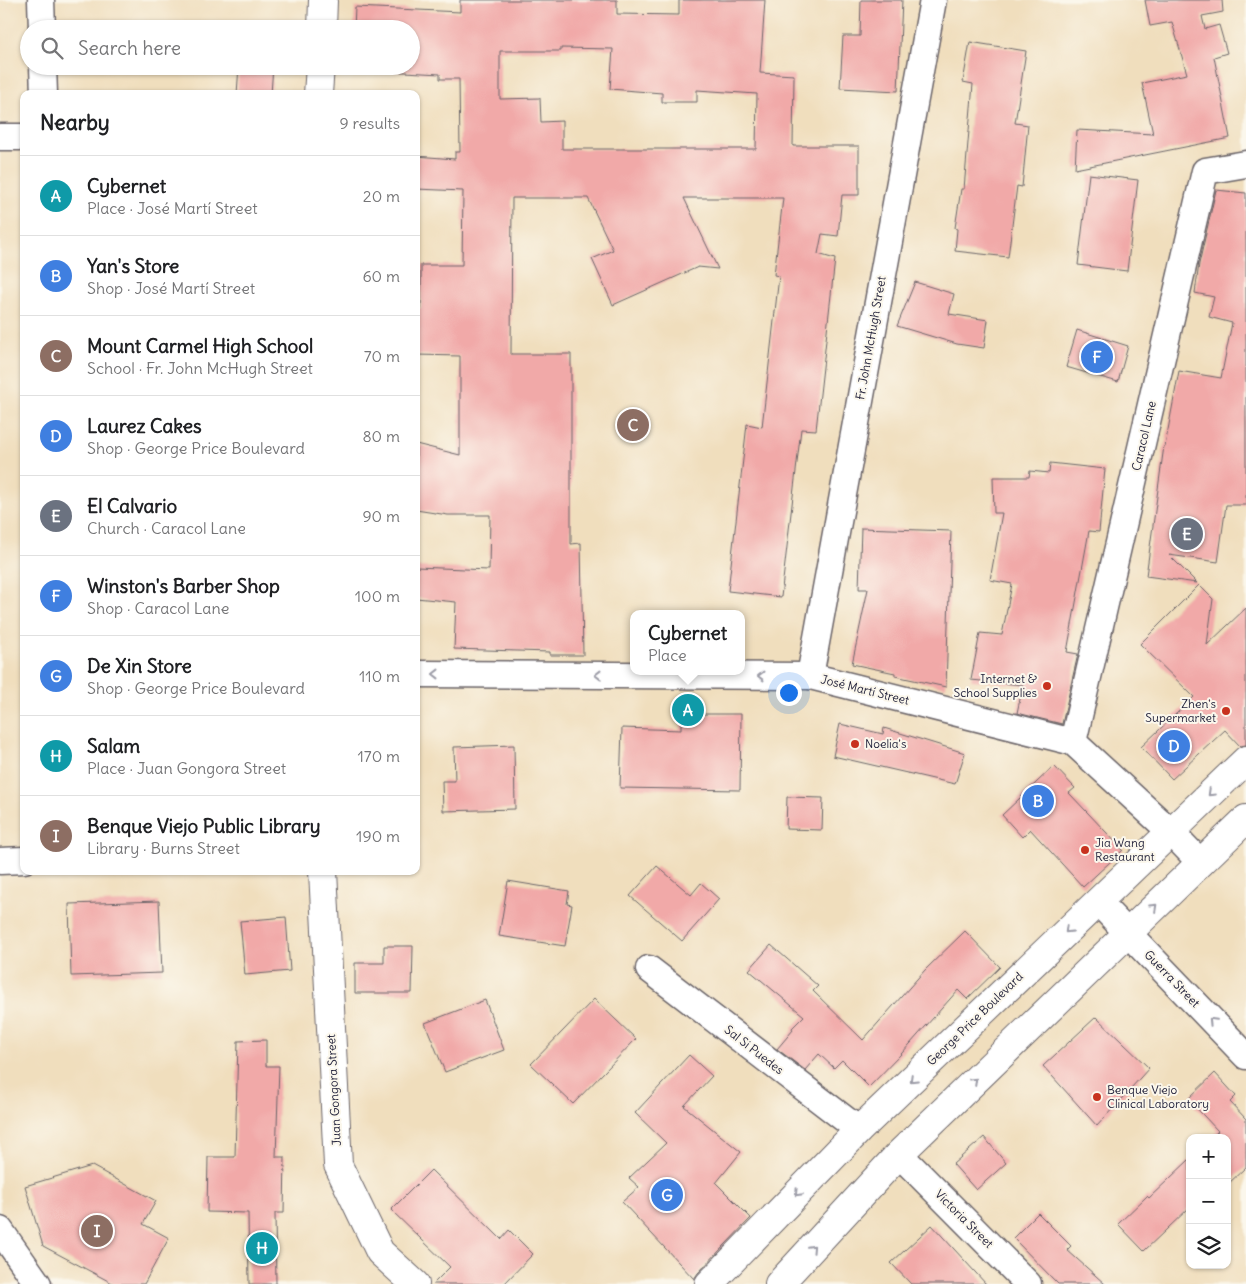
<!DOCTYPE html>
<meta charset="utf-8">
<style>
body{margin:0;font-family:Delius,sans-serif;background:#f2f2f2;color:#202124}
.controls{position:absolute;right:15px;bottom:15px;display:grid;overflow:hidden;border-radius:10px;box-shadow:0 1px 4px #0004}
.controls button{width:45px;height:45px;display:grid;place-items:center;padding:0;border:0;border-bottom:1px solid #e0e0e0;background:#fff;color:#202124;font:25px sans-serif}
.you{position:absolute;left:788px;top:692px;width:18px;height:18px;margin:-12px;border:4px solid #fff;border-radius:50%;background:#1a73e8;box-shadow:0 0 0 8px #1a73e833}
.badge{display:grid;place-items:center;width:32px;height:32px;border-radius:50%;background:#c8321e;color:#fff;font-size:16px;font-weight:700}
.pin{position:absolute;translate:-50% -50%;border:2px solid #fff;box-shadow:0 1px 5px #0006}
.popup{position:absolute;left:630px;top:610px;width:115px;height:65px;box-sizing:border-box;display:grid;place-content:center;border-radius:10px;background:#fff;filter:drop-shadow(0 1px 4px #0005);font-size:16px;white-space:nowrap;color:#757577}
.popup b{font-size:19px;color:#202124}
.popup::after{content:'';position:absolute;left:50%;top:100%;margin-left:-10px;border:10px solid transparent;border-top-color:#fff}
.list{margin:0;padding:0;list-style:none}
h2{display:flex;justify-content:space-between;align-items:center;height:65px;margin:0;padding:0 20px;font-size:21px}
h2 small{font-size:16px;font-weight:400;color:#757577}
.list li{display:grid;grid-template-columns:32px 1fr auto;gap:15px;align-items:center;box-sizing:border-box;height:80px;padding:0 20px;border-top:1px solid #e0e0e0}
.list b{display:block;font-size:19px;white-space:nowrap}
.list p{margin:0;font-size:16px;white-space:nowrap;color:#757577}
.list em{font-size:16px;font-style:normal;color:#757577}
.icon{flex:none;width:28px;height:28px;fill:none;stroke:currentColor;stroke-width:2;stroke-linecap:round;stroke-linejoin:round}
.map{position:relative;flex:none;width:1246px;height:1284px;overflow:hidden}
.search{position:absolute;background:#fff;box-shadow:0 1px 4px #0004;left:20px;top:20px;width:400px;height:55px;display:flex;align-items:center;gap:12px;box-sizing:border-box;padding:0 18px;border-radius:28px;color:#757577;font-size:19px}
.panel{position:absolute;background:#fff;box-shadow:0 1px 4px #0004;left:20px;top:90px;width:400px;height:785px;border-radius:10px}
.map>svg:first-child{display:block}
</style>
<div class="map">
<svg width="1246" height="1284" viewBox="0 0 1246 1284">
<rect width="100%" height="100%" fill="#fbf7ec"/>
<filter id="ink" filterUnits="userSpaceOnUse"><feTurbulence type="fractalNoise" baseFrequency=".02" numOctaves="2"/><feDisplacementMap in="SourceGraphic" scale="10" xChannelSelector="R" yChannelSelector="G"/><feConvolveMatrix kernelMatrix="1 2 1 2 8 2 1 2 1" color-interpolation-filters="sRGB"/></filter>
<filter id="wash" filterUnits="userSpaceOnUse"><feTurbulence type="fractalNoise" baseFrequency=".0096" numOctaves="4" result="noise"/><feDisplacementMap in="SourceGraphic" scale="20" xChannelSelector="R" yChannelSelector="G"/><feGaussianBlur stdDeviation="1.12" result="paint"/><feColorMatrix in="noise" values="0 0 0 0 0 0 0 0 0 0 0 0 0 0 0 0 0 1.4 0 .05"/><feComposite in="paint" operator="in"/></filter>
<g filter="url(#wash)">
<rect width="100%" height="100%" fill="#f0debd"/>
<g id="blocks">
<g fill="#f1a9a8" fill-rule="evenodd">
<path d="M 460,0 L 617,0 L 617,14 L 679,15 L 679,0 L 765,0 L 760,73 L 794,75 L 793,146 L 859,146 L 859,195 L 842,195 L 838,236 L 822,234 L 818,254 L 835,259 L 816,430 L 801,429 L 781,597 L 728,591 L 747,424 L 762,427 L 779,276 L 774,275 L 783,198 L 684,198 L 718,269 L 698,267 L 613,305 L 592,259 L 613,250 L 588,198 L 512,198 L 511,354 L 571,354 L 571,544 L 581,543 L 583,655 L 550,655 L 550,652 L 454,649 L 456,602 L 416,598 L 416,567 L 489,570 L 490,515 L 448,515 L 416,510 L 416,444 L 460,455 L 460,356 L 416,355 L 416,308 L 421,308 L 421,265 L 462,265 L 463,191 L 416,189 L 416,156 L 455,159 L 455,152 L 460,152 L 459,79 L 440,79 L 440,74 L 352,69 L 352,66 L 411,66 L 411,29 L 354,29 L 355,7 L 460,12 ZM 561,48 L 613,49 L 610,89 L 662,93 L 662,102 L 697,102 L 697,90 L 757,94 L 756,149 L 562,149 L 562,121 L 541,122 L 540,98 L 500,99 L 500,51 L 561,51 Z"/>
<path d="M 861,0 L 902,0 L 898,91 L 840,88 L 843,36 L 860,36 Z"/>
<path d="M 1145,0 L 1222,0 L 1223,12 L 1202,16 L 1205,29 L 1219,25 L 1227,53 L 1214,57 L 1230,138 L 1075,169 L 1077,130 L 1153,134 L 1142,83 L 1187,74 L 1172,22 L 1150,26 Z"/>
<path d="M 970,42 L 1026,51 L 1015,123 L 1028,125 L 1022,187 L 1017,186 L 1008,257 L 955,251 L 957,229 L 955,228 L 961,189 L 964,189 L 973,84 L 963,82 Z"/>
<path d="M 239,66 L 273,66 L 271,94 L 237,94 Z"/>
<path d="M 1089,174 L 1138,180 L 1127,271 L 1078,265 Z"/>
<path d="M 1216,190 L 1246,193 L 1246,505 L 1226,505 L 1218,562 L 1169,555 L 1197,583 L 1146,576 L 1164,446 L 1165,446 L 1179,371 L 1221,378 L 1232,323 L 1209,317 L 1214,297 L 1195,293 L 1199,264 Z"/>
<path d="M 915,282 L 954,294 L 949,314 L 988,320 L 984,348 L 957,344 L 897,326 Z"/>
<path d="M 1077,330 L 1128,346 L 1118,382 L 1066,367 Z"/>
<path d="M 1050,463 L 1105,469 L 1099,532 L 1089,531 L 1067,652 L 1078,654 L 1062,724 L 1017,713 L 1023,685 L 971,680 L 980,633 L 1002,635 L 1012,584 L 990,580 L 1002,513 L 994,513 L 993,477 L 1029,477 L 1030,471 L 1049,473 Z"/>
<path d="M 861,528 L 951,531 L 946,687 L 895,676 L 895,673 L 852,664 L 868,589 L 859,589 Z"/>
<path d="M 1199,585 L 1213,599 L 1207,645 L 1246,608 L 1246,745 L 1240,746 L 1225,730 L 1172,779 L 1141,747 L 1194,697 L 1140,644 Z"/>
<path d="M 681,714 L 741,714 L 740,790 L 620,788 L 622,728 L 681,730 Z"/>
<path d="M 840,724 L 883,734 L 884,728 L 965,753 L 955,784 L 833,756 Z"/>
<path d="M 514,745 L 515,809 L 443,811 L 442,781 L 455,781 L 454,747 Z"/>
<path d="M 1054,766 L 1075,788 L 1069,793 L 1123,850 L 1083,887 L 1030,829 L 1022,837 L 1002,815 Z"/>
<path d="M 787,797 L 823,798 L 822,830 L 786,829 Z"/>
<path d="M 657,866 L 691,895 L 701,883 L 719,899 L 682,941 L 630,896 Z"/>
<path d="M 508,881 L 569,891 L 567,904 L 572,905 L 565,946 L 499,936 Z"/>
<path d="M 159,901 L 162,973 L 71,976 L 69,904 Z"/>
<path d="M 286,917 L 290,971 L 245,975 L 240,921 Z"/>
<path d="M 965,931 L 1000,967 L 967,999 L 958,990 L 902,1053 L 869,1087 L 842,1060 L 834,1068 L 819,1054 L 805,1070 L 777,1049 L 793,1030 L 792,1028 L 804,1016 L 749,970 L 771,945 L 818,986 L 813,991 L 863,1040 L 925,970 Z"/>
<path d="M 384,946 L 413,946 L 412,993 L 355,993 L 355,963 L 384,963 Z"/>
<path d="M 594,999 L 636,1039 L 573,1104 L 531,1064 Z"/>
<path d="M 485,1000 L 504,1050 L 445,1072 L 425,1023 Z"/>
<path d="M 1096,1017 L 1149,1068 L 1097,1126 L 1043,1066 Z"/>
<path d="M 266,1040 L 266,1066 L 279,1066 L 276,1157 L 285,1157 L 284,1213 L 275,1213 L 276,1284 L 249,1284 L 248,1213 L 207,1212 L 208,1157 L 235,1157 L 238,1041 Z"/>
<path d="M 689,1055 L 712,1076 L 684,1106 L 741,1152 L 716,1183 L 751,1218 L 698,1273 L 694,1279 L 622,1202 L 639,1187 L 629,1178 L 666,1143 L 635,1113 Z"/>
<path d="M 1215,1073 L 1236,1096 L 1230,1102 L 1246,1119 L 1246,1167 L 1227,1185 L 1227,1138 L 1211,1138 L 1218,1131 L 1188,1099 Z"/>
<path d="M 984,1137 L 1006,1163 L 976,1190 L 953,1164 Z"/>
<path d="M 1190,1159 L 1190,1207 L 1144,1251 L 1118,1224 L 1147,1196 L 1149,1198 Z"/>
<path d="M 92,1166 L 156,1201 L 143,1224 L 169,1238 L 144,1284 L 114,1284 L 43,1246 L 25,1186 Z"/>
<path d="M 431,1170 L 501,1239 L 509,1230 L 533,1254 L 504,1284 L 433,1284 L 450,1267 L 391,1210 Z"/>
<path d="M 1038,1213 L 1071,1246 L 1067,1250 L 1105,1284 L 1058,1284 L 1013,1238 Z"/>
<path d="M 932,1225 L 986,1284 L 911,1284 L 891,1263 Z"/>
</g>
</g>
</g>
<g filter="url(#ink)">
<use href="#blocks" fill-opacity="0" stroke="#6a6468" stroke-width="1"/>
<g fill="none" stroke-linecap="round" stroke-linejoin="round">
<defs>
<g id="minor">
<path d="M 41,0 L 42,29"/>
<path d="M 43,66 L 44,94"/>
<path d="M 0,137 L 24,137"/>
<path d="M 416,674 L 810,676 L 1073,742 L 1171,832 L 1201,863"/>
<path d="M 810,676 L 933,0"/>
<path d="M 1073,742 L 1205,171 L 1246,164"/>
<path d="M 0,861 L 24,860"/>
<path d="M 1098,902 L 1246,1056"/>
<path d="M 649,969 L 859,1130"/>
<path d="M 899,1154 L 1028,1284"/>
<path d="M 0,1230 L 38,1284"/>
</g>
<g id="tertiary">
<path d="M 322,29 L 323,0"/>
<path d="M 318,94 L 320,66"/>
<path d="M 323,871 L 338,1165 L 380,1252 L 415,1284"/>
</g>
<g id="trunk">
<path d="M 709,1284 L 859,1130 L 1246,760"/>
<path d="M 779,1284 L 899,1154 L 1246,819"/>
</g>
</defs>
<use href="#minor" stroke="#6a6468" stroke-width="29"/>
<use href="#tertiary" stroke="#6a6468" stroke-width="30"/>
<use href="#trunk" stroke="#6a6468" stroke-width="30"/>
<use href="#minor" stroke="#fff" stroke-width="26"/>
<use href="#tertiary" stroke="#fff" stroke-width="28"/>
<use href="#trunk" stroke="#fff" stroke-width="28"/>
</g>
<defs><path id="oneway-chevron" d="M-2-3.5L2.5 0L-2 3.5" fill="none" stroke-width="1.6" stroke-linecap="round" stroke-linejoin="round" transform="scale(1.25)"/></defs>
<g stroke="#9c9ca7">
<use href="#oneway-chevron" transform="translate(436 674) rotate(-180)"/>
<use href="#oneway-chevron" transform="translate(598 675) rotate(-180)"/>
<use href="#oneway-chevron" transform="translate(761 676) rotate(-180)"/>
<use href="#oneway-chevron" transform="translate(1211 793) rotate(136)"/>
<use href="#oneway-chevron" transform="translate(1154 907) rotate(-43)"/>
<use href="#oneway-chevron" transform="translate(1068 930) rotate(136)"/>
<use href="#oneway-chevron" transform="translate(1212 1021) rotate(-134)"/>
<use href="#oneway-chevron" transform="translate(913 1079) rotate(136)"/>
<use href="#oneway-chevron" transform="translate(974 1081) rotate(-44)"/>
<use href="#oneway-chevron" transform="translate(798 1193) rotate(134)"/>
<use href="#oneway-chevron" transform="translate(812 1248) rotate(-47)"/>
</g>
</g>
<g fill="#c8321e" stroke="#fbf7ec" stroke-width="2">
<circle cx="1047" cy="686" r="5"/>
<circle cx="1226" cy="711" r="5"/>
<circle cx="855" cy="744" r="5"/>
<circle cx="1085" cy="850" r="5"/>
<circle cx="1097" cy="1097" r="5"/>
</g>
<g text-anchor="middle" stroke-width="4" stroke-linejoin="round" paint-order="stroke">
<g font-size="12" fill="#22223b" stroke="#fbf7ec">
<text transform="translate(871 338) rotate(-80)" y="4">Fr. John McHugh Street</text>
<text transform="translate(1144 436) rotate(-77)" y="4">Caracol Lane</text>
<text transform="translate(865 690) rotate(14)" y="4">José Martí Street</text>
<text transform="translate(1172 979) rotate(46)" y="4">Guerra Street</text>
<text transform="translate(975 1019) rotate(-44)" y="4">George Price Boulevard</text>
<text transform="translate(754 1050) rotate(38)" y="4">Sal Si Puedes</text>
<text transform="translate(334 1090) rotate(-93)" y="4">Juan Gongora Street</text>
<text transform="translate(964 1219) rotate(45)" y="4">Victoria Street</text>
</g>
<g font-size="12" fill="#22223b" stroke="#fbf7ec" text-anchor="start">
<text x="1037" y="683" text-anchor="end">Internet &amp;<tspan x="1037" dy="14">School Supplies</tspan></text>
<text x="1216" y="708" text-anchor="end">Zhen's<tspan x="1216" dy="14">Supermarket</tspan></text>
<text x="865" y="748">Noelia's</text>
<text x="1095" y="847">Jia Wang<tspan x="1095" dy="14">Restaurant</tspan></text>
<text x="1107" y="1094">Benque Viejo<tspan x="1107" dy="14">Clinical Laboratory</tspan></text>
</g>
</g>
</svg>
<div class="controls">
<button>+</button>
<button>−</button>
<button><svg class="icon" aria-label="layers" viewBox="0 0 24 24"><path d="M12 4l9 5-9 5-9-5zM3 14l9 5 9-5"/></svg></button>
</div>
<div class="you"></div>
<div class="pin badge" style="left:688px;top:710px;background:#0f9aa8">A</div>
<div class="popup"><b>Cybernet</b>Place</div>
<div class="pin badge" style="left:1038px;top:801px;background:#3f7fe0">B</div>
<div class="pin badge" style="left:633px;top:425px;background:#8d6e63">C</div>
<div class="pin badge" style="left:1174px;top:746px;background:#3f7fe0">D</div>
<div class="pin badge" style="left:1187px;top:534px;background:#6b7280">E</div>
<div class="pin badge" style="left:1097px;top:357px;background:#3f7fe0">F</div>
<div class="pin badge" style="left:667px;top:1195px;background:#3f7fe0">G</div>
<div class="pin badge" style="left:262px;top:1248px;background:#0f9aa8">H</div>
<div class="pin badge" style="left:97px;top:1231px;background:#8d6e63">I</div>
<div class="search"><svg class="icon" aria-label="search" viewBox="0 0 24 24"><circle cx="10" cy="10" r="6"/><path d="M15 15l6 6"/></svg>Search here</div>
<section class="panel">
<h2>Nearby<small>9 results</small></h2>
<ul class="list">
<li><span class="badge" style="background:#0f9aa8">A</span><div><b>Cybernet</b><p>Place · José Martí Street</p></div><em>20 m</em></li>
<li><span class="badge" style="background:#3f7fe0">B</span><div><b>Yan's Store</b><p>Shop · José Martí Street</p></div><em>60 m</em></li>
<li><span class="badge" style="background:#8d6e63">C</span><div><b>Mount Carmel High School</b><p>School · Fr. John McHugh Street</p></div><em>70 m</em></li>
<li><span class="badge" style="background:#3f7fe0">D</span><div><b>Laurez Cakes</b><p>Shop · George Price Boulevard</p></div><em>80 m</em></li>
<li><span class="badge" style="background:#6b7280">E</span><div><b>El Calvario</b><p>Church · Caracol Lane</p></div><em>90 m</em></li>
<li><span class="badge" style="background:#3f7fe0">F</span><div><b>Winston's Barber Shop</b><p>Shop · Caracol Lane</p></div><em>100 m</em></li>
<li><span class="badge" style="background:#3f7fe0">G</span><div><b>De Xin Store</b><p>Shop · George Price Boulevard</p></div><em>110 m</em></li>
<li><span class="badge" style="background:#0f9aa8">H</span><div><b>Salam</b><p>Place · Juan Gongora Street</p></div><em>170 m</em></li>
<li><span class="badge" style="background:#8d6e63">I</span><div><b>Benque Viejo Public Library</b><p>Library · Burns Street</p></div><em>190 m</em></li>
</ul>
</section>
</div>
